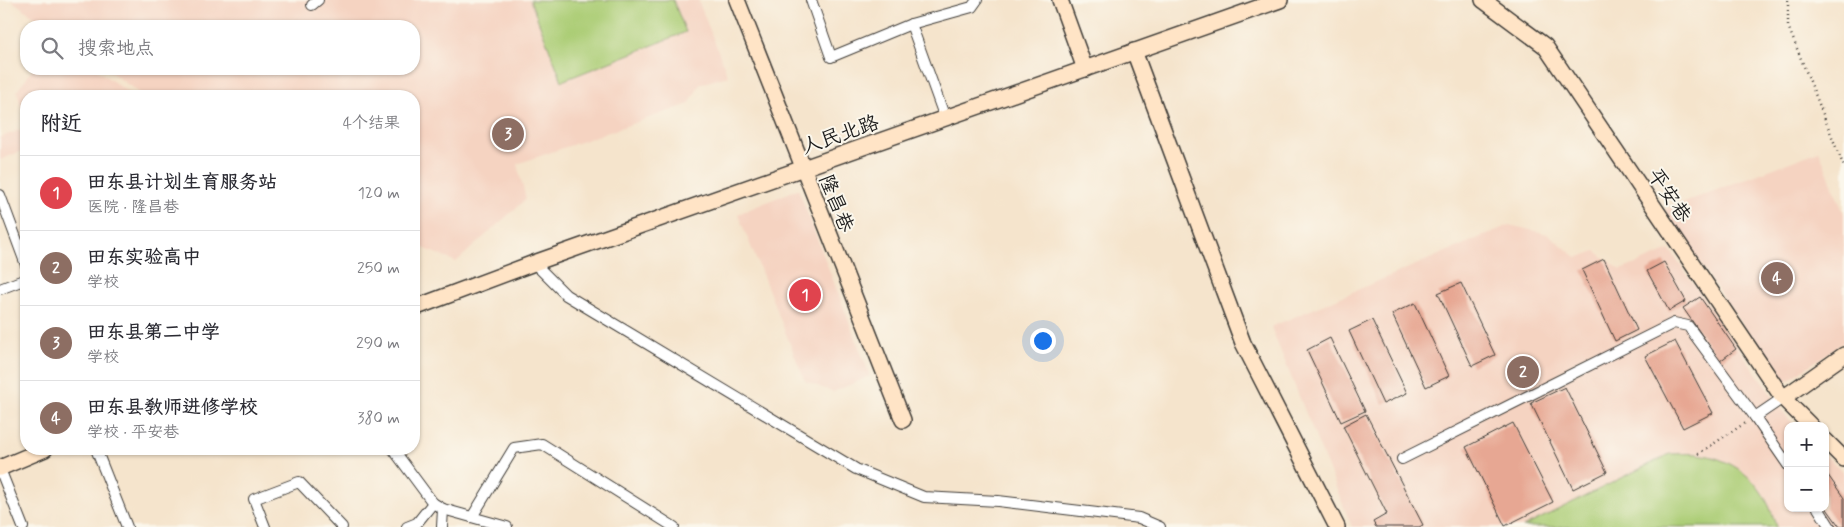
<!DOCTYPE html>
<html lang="zh">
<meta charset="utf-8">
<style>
body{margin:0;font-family:Mynerve,"LXGW WenKai TC",sans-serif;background:#f2f2f3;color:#2b2b33}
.controls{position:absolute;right:15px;bottom:15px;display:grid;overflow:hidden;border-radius:10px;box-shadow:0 1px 4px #0004}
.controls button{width:45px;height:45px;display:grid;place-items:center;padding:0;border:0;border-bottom:1px solid #e1e1e2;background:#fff;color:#2b2b33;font:25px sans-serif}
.you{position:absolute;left:1042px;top:340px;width:18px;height:18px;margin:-12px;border:4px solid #fff;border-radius:50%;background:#1a73e8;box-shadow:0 0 0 8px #1a73e833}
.badge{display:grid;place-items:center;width:32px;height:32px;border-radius:50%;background:#b5179e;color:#fff;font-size:16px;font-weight:700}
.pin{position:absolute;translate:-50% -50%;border:2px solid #fff;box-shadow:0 1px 5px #0006}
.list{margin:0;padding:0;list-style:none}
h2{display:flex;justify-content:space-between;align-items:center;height:65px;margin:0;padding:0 20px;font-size:21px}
h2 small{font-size:16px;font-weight:400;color:#7c7c81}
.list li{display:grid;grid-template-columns:32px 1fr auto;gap:15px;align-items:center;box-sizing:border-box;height:75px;padding:0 20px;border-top:1px solid #e1e1e2}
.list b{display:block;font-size:19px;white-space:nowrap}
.list p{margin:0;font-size:16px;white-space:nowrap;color:#7c7c81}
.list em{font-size:16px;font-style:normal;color:#7c7c81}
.icon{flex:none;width:28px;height:28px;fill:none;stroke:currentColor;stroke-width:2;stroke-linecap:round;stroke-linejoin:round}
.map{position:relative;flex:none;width:1844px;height:527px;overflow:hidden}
.search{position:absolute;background:#fff;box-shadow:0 1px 4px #0004;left:20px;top:20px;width:400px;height:55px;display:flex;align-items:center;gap:12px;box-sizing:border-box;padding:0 18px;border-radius:20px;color:#7c7c81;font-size:19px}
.panel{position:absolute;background:#fff;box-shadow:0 1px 4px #0004;left:20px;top:90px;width:400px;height:365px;border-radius:20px}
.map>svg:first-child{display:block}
</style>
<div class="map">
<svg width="1844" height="527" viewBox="0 0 1844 527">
<rect width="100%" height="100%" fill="#fbf7ec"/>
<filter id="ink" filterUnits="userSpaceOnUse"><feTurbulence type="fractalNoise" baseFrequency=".02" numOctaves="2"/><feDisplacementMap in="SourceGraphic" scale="10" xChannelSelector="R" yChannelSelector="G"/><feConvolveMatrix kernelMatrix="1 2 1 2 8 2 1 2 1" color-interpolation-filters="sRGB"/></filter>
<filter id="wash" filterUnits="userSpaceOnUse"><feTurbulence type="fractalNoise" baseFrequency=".0096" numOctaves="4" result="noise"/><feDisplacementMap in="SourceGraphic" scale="20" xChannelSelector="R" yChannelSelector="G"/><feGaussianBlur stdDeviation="1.12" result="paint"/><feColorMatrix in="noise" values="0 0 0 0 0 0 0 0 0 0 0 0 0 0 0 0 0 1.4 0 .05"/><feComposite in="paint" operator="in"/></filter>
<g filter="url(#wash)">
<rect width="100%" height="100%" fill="#f5e4cc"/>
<g fill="#f5d3c1">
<path d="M 11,0 L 698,0 L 728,76 L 700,84 L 689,104 L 517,164 L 526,199 L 456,262 L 414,244 L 414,96 L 144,96 L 106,69 L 414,69 L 414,26 L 47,26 Z"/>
<path d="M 33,69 L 96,69 L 133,96 L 26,96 L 26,124 L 17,91 Z"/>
<path d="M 26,127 L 26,149 L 0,160 L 0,138 Z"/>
<path d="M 1819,151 L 1844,214 L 1844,342 L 1782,384 L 1664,210 Z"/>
<path d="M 798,189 L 870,376 L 833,392 L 805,381 L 738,214 Z"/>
<path d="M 1509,225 L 1548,234 L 1577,258 L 1595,251 L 1621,270 L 1670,250 L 1787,417 L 1796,426 L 1788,426 L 1788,508 L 1825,508 L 1825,455 L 1844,473 L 1844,527 L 1352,527 L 1271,327 Z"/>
</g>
<g fill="#accd76" stroke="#647449">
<path d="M 530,0 L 673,0 L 686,32 L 562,81 Z"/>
<path d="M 1670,454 C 1679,454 1688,453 1697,454 C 1739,459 1767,487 1776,527 L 1523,527 Z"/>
</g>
<g id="blocks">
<g fill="#e7a793">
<path d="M 1604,259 L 1637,330 L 1615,341 L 1582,270 Z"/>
<path d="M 1664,262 L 1686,301 L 1669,311 L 1647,271 Z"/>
<path d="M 1461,283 L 1495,355 L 1472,366 L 1438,293 Z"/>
<path d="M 1700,297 L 1736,349 L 1720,361 L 1683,308 Z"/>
<path d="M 1415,303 L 1449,376 L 1426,387 L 1392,314 Z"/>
<path d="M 1372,320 L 1407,393 L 1383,404 L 1349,331 Z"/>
<path d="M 1330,338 L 1365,411 L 1341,422 L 1307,350 Z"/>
<path d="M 1675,341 L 1713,413 L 1683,428 L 1645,356 Z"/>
<path d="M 1565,387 L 1607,472 L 1573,489 L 1531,403 Z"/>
<path d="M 1366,414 L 1423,525 L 1419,527 L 1376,527 L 1373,522 L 1387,514 L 1343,426 Z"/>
<path d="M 1513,423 L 1553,502 L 1505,526 L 1466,447 Z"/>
<path d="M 1825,471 L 1844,498 L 1844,527 L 1840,527 L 1825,506 Z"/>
</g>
</g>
</g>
<g filter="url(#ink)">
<use href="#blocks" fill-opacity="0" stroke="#3d3a36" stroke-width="1"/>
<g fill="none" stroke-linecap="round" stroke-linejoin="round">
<defs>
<g id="street">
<path d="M 811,0 L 831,57 L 911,24 L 972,7 L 977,0"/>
<path d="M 312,5 L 318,0"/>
<path d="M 911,24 L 945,118"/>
<path d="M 0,195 L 26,265"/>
<path d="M 534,263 L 566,295 L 856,469 L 924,497 L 998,501 L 1139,518 L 1160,527"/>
<path d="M 0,289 L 26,279"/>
<path d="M 1783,398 L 1755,417 L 1788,465"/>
<path d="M 96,449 L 127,527"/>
<path d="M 393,449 L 433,503 L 443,509 L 507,527"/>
<path d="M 1402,459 L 1674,323 L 1688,326 L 1755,417"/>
<path d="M 0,469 L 23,527"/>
<path d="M 1818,508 L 1830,527"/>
<path d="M 472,517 L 514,448 L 542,444 L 674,527"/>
<path d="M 265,527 L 254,499 L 299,482 L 342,527"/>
<path d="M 407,527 L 417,523 L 433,503"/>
<path d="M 442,527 L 443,509"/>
</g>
<g id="secondary">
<path d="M 737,0 L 903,420"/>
<path d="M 1060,0 L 1085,69"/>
<path d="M 1483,0 L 1545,46 L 1783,398 L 1811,426"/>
<path d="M 1134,51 L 1243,343 L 1337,527"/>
<path d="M 414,308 L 534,263 L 1280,0"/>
<path d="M 1783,398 L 1844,355"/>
<path d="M 1825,440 L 1844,459"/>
<path d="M 0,468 L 45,449"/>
</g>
</defs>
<use href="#street" stroke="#3d3a36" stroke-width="12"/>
<use href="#secondary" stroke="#3d3a36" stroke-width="18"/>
<g stroke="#3d3a36" stroke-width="2.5" stroke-dasharray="1 4" stroke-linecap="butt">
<path d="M 1788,0 L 1788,26 L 1844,167"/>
<path d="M 1698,454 L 1745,423"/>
</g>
<use href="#street" stroke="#fff" stroke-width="10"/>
<use href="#secondary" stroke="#ffe4c6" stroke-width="15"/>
</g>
</g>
<g text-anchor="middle" stroke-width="4" stroke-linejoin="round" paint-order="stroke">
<g font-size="20" fill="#1c1c1c" stroke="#fbf7ec">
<text transform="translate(840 134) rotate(-19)" y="7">人民北路</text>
<text transform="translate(1670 195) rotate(56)" y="7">平安巷</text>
<text transform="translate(837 203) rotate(68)" y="7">隆昌巷</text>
</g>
</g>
</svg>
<div class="controls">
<button>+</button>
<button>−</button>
</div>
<div class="you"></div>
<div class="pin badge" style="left:805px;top:295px;background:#e0444e">1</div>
<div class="pin badge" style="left:1523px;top:372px;background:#8d6e63">2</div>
<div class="pin badge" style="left:508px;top:134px;background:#8d6e63">3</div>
<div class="pin badge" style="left:1777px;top:278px;background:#8d6e63">4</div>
<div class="search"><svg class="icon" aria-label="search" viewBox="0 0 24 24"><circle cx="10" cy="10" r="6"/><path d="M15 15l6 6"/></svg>搜索地点</div>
<section class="panel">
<h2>附近<small>4个结果</small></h2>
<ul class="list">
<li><span class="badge" style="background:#e0444e">1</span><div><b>田东县计划生育服务站</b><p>医院 · 隆昌巷</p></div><em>120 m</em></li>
<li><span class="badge" style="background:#8d6e63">2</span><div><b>田东实验高中</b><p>学校</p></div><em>250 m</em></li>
<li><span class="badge" style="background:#8d6e63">3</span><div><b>田东县第二中学</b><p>学校</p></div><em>290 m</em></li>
<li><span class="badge" style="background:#8d6e63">4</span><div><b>田东县教师进修学校</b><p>学校 · 平安巷</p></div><em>380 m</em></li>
</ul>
</section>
</div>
